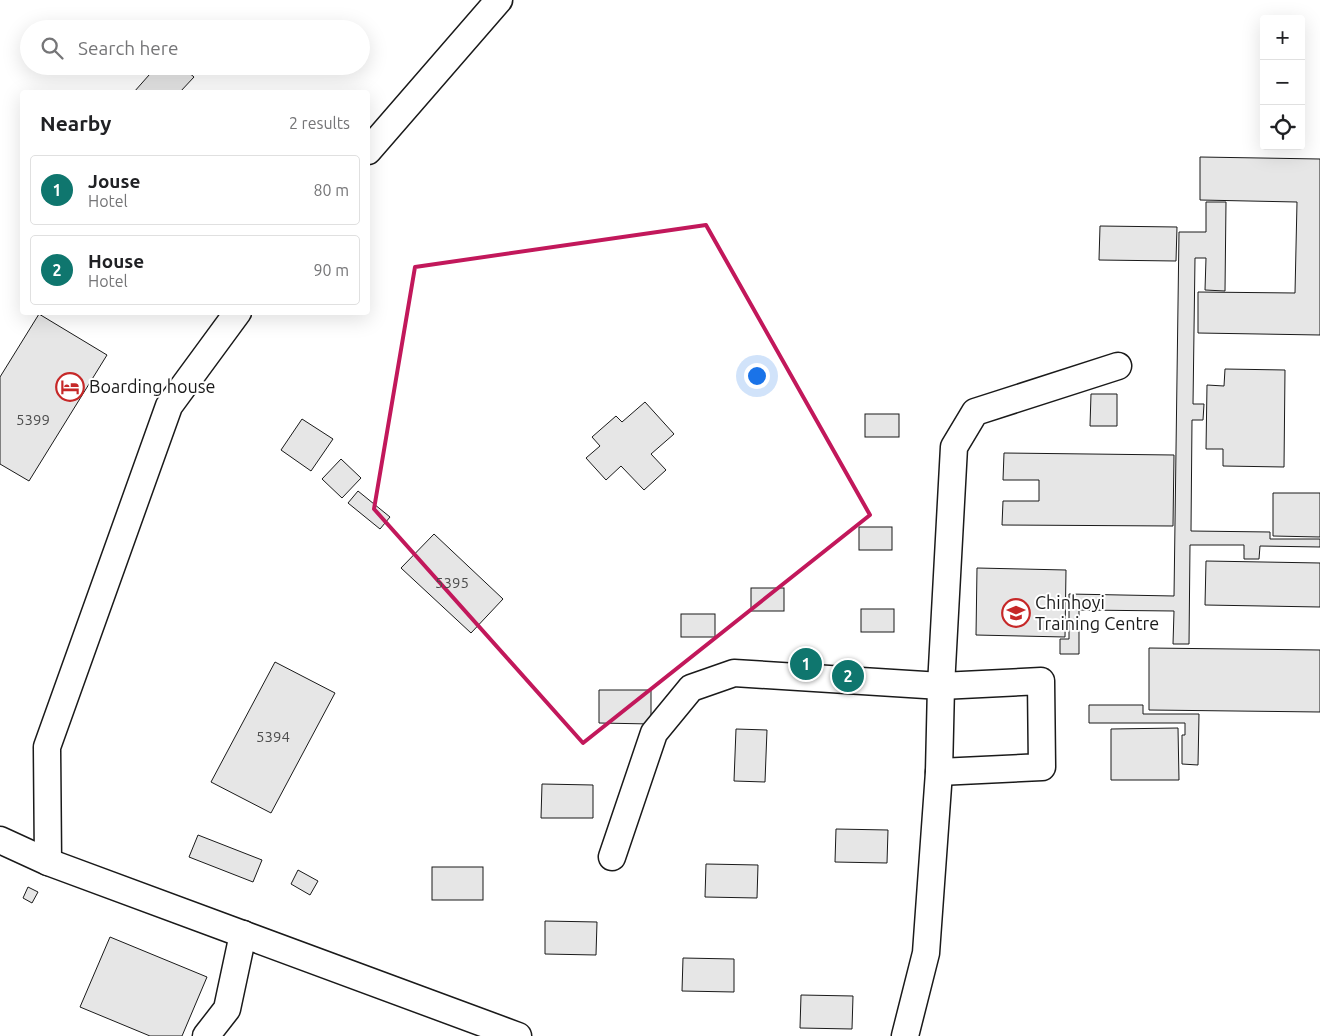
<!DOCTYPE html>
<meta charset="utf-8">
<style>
body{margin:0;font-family:Ubuntu,sans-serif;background:#f2f2f2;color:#202124}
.controls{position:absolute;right:15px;top:15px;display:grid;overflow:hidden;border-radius:5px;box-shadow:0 5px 20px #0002}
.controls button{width:45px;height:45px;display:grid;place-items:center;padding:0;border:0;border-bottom:1px solid #e0e0e0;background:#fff;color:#202124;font:25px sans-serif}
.you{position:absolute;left:756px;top:375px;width:18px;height:18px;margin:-12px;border:4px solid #fff;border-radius:50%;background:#1a73e8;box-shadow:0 0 0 8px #1a73e833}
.badge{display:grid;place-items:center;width:32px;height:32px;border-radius:50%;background:#0f766e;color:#fff;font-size:16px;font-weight:700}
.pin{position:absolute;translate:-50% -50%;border:2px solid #fff;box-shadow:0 1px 5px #0006}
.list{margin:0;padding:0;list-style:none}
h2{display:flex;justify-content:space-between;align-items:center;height:65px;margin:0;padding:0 20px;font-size:21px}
h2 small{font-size:16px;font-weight:400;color:#757577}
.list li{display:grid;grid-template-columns:32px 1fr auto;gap:15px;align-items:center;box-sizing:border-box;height:70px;margin:0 10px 10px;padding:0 10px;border:1px solid #e0e0e0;border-radius:5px}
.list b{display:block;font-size:19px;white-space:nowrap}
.list p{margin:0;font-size:16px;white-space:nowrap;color:#757577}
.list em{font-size:16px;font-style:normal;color:#757577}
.icon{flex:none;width:28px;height:28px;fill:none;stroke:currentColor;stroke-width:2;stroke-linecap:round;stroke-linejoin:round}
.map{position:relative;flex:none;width:1320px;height:1036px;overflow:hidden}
.search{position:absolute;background:#fff;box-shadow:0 5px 20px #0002;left:20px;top:20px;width:350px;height:55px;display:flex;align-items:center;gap:12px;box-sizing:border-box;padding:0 18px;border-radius:28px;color:#757577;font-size:19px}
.panel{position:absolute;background:#fff;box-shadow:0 5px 20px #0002;left:20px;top:90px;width:350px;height:225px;border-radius:5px}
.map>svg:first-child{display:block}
</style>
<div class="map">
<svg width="1320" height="1036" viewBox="0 0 1320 1036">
<rect width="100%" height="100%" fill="#fff"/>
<g fill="#e6e6e6" stroke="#1a1a1a">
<path d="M 157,66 L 181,66 L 194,77 L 180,92 L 134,92 Z"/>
<path d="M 1200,157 L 1320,159 L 1320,335 L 1198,333 L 1198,292 L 1295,293 L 1297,202 L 1200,200 Z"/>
<path d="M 1206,202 L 1226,202 L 1225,291 L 1205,290 L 1206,258 L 1195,258 L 1193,404 L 1204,404 L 1203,420 L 1192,420 L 1191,531 L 1270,532 L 1270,539 L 1320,539 L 1320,547 L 1260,546 L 1259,559 L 1244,559 L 1244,545 L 1190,545 L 1189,644 L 1173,644 L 1174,611 L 1079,610 L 1079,654 L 1060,654 L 1060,639 L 1069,639 L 1069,594 L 1174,596 L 1179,232 L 1206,232 Z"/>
<path d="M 1100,226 L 1177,227 L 1176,261 L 1099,260 Z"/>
<path d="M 39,314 L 107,355 L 29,481 L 0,464 L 0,377 Z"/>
<path d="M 1225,369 L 1285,370 L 1284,467 L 1223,466 L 1223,449 L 1206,449 L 1207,385 L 1224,386 Z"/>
<path d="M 1091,394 L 1117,394 L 1117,426 L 1090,426 Z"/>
<path d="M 645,402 L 674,434 L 651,454 L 666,470 L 644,490 L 621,466 L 606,480 L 586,458 L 600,446 L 592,437 L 616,416 L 622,422 Z"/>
<rect x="865" y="414" width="34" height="23"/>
<path d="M 302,419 L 333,439 L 311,471 L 281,450 Z"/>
<path d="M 1004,453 L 1174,455 L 1173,526 L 1002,525 L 1003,501 L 1039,501 L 1039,480 L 1003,480 Z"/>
<path d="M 341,459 L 361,478 L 342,498 L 322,479 Z"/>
<path d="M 358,491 L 390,517 L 380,529 L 348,503 Z"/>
<path d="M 1273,493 L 1320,493 L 1320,537 L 1273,536 Z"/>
<rect x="859" y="527" width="33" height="23"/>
<path d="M 434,534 L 503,599 L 471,633 L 401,568 Z"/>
<path d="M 1206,561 L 1320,563 L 1320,607 L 1205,605 Z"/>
<path d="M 977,568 L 1066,570 L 1065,637 L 976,635 Z"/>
<rect x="751" y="588" width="33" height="23"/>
<rect x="861" y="609" width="33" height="23"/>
<rect x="681" y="614" width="34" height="23"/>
<path d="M 1149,648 L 1320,650 L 1320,712 L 1149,710 Z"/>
<path d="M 275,662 L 335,693 L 271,813 L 211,782 Z"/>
<path d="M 599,690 L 651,690 L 651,724 L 599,723 Z"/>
<path d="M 1089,705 L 1143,705 L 1143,714 L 1199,714 L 1198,765 L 1182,764 L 1182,735 L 1185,735 L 1185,723 L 1089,723 Z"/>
<path d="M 1178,728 L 1179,780 L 1111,780 L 1111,729 Z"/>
<path d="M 736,729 L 767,730 L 765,782 L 734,781 Z"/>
<path d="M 542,784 L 593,785 L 593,818 L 541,818 Z"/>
<path d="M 836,829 L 888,830 L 887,863 L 835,862 Z"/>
<path d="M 198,835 L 262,860 L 253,882 L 189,857 Z"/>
<path d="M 706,864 L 758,865 L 757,898 L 705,897 Z"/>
<rect x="432" y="867" width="51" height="33"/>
<path d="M 298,870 L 318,881 L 310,895 L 291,884 Z"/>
<path d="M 28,887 L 38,892 L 32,903 L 23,898 Z"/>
<path d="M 545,921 L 597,922 L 596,955 L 545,954 Z"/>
<path d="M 110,937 L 207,977 L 182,1036 L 150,1036 L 80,1007 Z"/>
<path d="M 683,958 L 734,959 L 734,992 L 682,991 Z"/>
<path d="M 801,995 L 853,996 L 852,1029 L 800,1028 Z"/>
</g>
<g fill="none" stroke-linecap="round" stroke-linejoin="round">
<defs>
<g id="minor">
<path d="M 368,151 L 499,0"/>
<path d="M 0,840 L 48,862 L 518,1036"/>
<path d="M 612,857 L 654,733 L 691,688 L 734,673 L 941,686 L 1041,681 L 1042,767 L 939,772"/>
<path d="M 48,862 L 47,747 L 169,406 L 238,312"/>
<path d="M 206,1036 L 227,1009 L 243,934"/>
<path d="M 905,1036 L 926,953 L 939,772 L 941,686 L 954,447 L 975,412 L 1118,366"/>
</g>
</defs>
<use href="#minor" stroke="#1a1a1a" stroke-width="29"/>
<use href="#minor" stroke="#fff" stroke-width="26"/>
</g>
<path fill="none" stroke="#c2185b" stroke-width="4" stroke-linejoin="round" d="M 706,225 L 870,515 L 583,743 L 374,509 L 415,267 Z"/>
<defs>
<symbol id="hotel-ring" viewBox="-11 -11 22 22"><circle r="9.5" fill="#fff" stroke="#c62828" stroke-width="1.5"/><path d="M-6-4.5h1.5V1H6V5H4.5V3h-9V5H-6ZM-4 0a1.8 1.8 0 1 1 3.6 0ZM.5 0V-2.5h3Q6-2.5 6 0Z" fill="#c62828"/></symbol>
<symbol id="university-ring" viewBox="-11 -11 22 22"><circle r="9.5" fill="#fff" stroke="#c62828" stroke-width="1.5"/><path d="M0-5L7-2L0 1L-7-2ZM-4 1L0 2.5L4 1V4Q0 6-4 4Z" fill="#c62828"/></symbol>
</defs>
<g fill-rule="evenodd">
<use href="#hotel-ring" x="54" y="371" width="32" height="32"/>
<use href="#university-ring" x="1000" y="597" width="32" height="32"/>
</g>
<g text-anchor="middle" stroke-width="4" stroke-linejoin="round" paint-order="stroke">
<g font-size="15" fill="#4d4d4d">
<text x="33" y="425">5399</text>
<text x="452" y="588">5395</text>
<text x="273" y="742">5394</text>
</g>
<g font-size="18" fill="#1a1a1a" stroke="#fff" text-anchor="start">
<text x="89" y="393">Boarding house</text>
<text x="1035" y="609">Chinhoyi<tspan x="1035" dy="21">Training Centre</tspan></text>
</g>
</g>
</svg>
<div class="controls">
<button>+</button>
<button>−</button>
<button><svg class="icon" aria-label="locate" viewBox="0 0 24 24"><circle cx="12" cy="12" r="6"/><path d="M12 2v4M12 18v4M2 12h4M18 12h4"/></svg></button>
</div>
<div class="you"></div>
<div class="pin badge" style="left:806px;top:664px">1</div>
<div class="pin badge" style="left:848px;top:676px">2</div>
<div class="search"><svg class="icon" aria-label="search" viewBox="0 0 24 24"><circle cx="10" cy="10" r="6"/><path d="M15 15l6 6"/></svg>Search here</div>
<section class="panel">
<h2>Nearby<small>2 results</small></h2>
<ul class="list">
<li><span class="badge">1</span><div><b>Jouse</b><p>Hotel</p></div><em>80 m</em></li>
<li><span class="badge">2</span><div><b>House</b><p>Hotel</p></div><em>90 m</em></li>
</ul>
</section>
</div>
